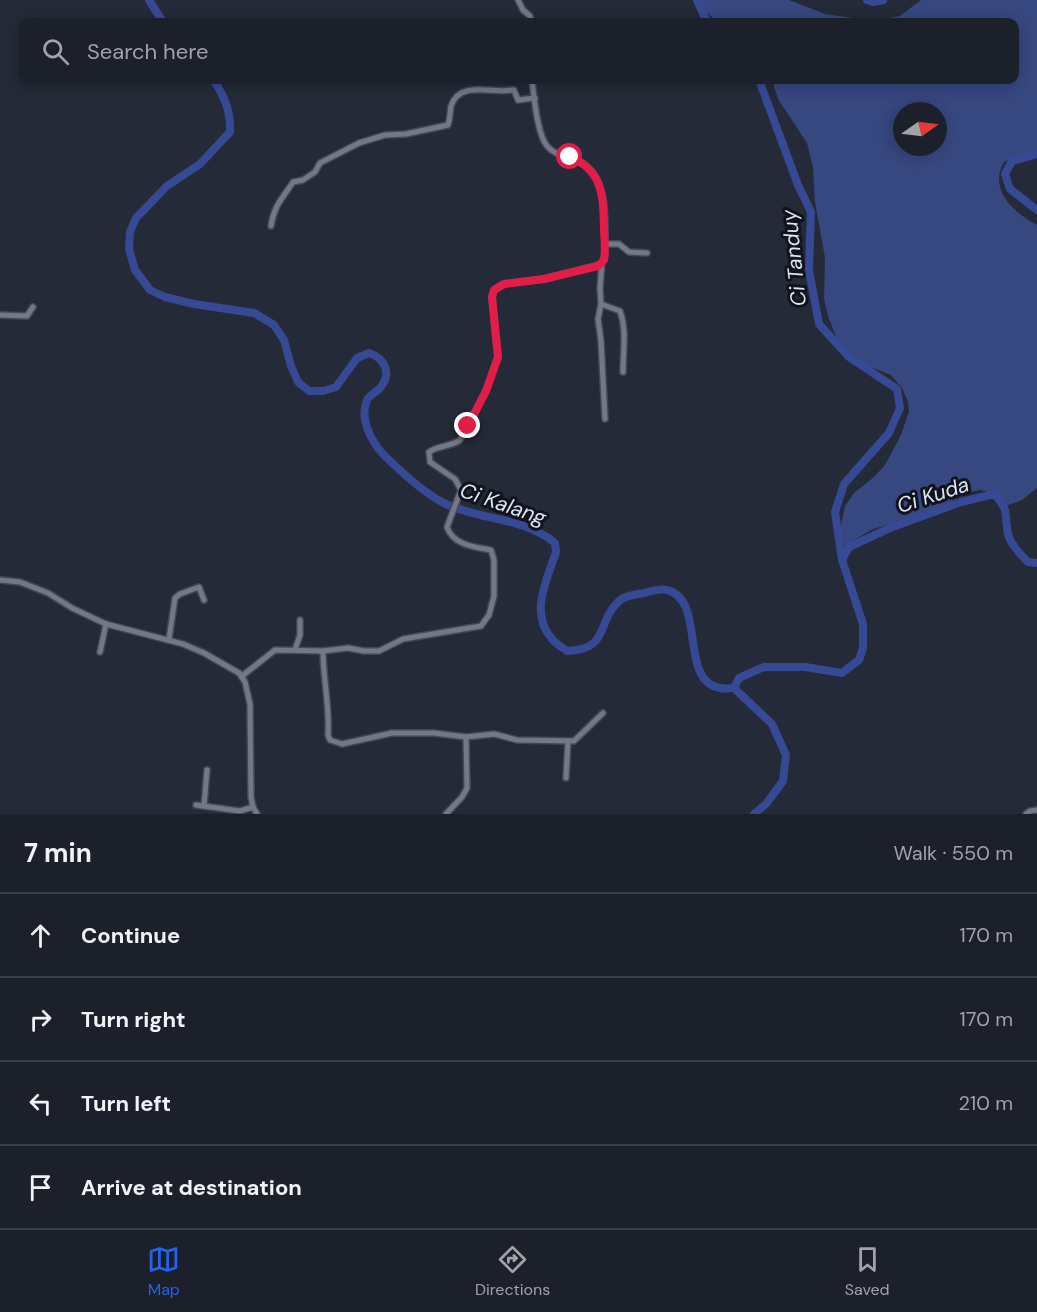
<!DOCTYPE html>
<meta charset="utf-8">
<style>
body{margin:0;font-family:"DM Sans",sans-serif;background:#292d36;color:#f1f3f6}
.compass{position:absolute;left:893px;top:102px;width:54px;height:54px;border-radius:50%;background:#1c202a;box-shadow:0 3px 15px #0003;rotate:76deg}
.stop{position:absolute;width:18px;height:18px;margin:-14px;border:4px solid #e11d48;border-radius:50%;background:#fff}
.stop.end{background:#e11d48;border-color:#fff;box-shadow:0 2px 6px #0008}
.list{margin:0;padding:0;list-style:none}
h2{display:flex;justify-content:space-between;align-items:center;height:78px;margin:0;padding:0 24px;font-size:26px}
h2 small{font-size:20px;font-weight:400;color:#a0a3a8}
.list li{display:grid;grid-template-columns:39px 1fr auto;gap:18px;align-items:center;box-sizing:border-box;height:84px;padding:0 24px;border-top:2px solid #3a3e47}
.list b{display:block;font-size:22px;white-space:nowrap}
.list em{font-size:20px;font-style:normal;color:#a0a3a8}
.icon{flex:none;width:33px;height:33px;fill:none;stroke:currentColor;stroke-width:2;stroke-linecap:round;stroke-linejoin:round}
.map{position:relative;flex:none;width:1037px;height:814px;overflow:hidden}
.search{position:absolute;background:#1c202a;box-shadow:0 3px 15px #0003;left:18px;right:18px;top:18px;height:66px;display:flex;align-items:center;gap:15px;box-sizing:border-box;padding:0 21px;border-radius:12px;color:#a0a3a8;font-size:22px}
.sheet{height:414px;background:#1c202a}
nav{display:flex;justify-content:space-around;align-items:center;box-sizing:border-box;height:84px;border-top:2px solid #3a3e47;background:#1c202a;font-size:16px;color:#a0a3a8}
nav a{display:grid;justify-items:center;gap:3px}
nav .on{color:#2563eb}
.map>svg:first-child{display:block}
</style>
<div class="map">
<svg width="1037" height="814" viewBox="0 0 1037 814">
<rect width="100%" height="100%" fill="#252a38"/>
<path fill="#37477f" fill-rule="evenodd" d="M 699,0 L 789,0 L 825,14 L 875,21 L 900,16 L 921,0 L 1037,0 L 1037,150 L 1014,157 L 1004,162 C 988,190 1014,213 1037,225 L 1037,488 L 1022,500 L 1000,508 L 989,492 L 980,490 L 965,493 L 943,506 L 920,516 L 873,529 L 844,546 L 840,530 L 845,506 L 854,493 L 874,477 L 885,465 L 901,435 L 909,411 L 908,402 L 902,388 L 891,375 L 868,366 L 847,351 L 837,339 L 828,316 L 824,299 L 825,258 L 815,202 L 813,167 L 807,143 L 778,99 L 772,80 L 1014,80 L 1014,22 L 717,22 L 703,9 ZM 902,111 L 938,111 L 938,147 L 902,147 Z"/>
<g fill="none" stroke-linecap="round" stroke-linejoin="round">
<g stroke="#364995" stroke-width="8">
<path d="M 149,0 L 163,22"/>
<path d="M 697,0 L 707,22"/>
<path d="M 867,0 L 873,2 L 883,0"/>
<path d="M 213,80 C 225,96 231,112 230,132 L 200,164 L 167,186 L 136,218 L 130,232 L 129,249 L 135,270 L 150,290 L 165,297 L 194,304 L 254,313 L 274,325 L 284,340 L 291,366 L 298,382 L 309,391 L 323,391 L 336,387 L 357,358 L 369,353 C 384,358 393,373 380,388 C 377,392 369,395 367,400 C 359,418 371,441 383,454 C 400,471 426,495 448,505 C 483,520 525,518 555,543 L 556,552 C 547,580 529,613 552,639 C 556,644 562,647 567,651 C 610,650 596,622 619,601 C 624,596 637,594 644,593 C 652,591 660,588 667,590 C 707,600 678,681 720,688 C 724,689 729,688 734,688"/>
<path d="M 1037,154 L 1012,161 L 1005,174 L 1010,189 L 1037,210"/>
<path d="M 842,560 L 849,547 L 890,528 L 961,502 L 994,494 C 1010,510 1004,514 1008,534 C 1011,545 1020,554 1028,562 L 1037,563"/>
<path d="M 754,814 L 766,804 L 783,781 L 786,755 L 772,724 L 734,688 L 739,678 L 764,667 L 805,667 L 842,673 L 859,660 L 863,648 L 863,624 L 842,560 L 835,512 L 844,484 L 889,433 L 900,408 L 897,389 L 849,357 L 819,324 L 809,270 L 811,212 L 798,185 L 759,80"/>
</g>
<defs>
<g id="minor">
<path d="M 518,0 L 523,10 L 530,16 L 531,22"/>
<path d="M 271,226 C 274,205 283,198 293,182 L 303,180 L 315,172 L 320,163 L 359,143 L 385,135 L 406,134 L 448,125 C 450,119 450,112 451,106 C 459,80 493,94 512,90 L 514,90 L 518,100 L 535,98"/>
<path d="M 605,244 L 619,244 L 629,252 L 647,253"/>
<path d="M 602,263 L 600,288 L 601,304 L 598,319 L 601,341 L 605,419"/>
<path d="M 601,304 L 620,311 C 627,331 623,350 623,372"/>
<path d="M 0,315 L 27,316 L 33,307"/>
<path d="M 0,580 L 20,582 L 48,593 L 72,608 L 106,624 L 183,644 L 204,653 L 239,673 L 245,682 L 250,704 L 251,797 L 253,807 L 257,814"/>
<path d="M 169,639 L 175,598 L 180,594 L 199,587 L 204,600"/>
<path d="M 295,650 L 300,635 L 300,620"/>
<path d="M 323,651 C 323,679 330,707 328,735 L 330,740 L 342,744 L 392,733 L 434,733 L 466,737 L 494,734 L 517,740 L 574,741 L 603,713"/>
<path d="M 100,652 L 106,624"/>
<path d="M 242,676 L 275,650 L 323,651 L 348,648 L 364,651 L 379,651 L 403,639 L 481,626 L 489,615 L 494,596 L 494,560 L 491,550 C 474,547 453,545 447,527 L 461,490 L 455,479 L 430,462 L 429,452 C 439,445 451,447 460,440 L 486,391 L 498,357 L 492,297 L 494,290 L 504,284 L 544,279 L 598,265 L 602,263 L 605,255 C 604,224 611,180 580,162 C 569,156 555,156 547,146 C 537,134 534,96 532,80"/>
<path d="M 566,778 L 568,741"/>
<path d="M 196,805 L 240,811 L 253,807"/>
<path d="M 204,806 L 207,770"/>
<path d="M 446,814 L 462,797 L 467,788 L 466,737"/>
<path d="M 1026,814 L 1030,811 L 1037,810"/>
</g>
</defs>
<use href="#minor" stroke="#444854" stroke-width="8"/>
<use href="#minor" stroke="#727889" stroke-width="5"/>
</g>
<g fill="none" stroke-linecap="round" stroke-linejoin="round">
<path stroke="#e11d48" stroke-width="8" d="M 468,426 L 486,391 L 498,357 L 492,297 L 494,290 L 504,284 L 544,279 L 598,266 L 604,260 C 606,249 604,238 604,227 C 603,196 603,170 570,157"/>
</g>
<g text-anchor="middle" stroke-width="6" stroke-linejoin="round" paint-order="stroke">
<g font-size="21" font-style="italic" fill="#dce4fa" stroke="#101319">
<text transform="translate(794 258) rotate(-96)" y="7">Ci Tanduy</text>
<text transform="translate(933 495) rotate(-18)" y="7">Ci Kuda</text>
<text transform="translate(503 504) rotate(19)" y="7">Ci Kalang</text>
</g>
</g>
</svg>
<svg class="compass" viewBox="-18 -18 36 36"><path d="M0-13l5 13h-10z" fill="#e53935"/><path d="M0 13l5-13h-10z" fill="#a0a3a8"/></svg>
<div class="stop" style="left:570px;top:157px"></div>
<div class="stop end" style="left:468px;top:426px"></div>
<div class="search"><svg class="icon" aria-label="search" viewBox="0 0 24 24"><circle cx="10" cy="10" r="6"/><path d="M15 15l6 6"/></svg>Search here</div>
</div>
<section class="sheet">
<h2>7 min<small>Walk · 550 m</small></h2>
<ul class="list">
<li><svg class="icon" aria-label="ahead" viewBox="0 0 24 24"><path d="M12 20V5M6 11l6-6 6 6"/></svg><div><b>Continue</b></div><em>170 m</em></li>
<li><svg class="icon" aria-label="right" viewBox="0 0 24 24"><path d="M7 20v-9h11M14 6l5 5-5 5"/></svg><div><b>Turn right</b></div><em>170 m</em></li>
<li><svg class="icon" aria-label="left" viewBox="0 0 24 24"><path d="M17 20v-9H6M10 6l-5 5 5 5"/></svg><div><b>Turn left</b></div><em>210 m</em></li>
<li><svg class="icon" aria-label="arrive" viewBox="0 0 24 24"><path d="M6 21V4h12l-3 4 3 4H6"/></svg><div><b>Arrive at destination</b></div></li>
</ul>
</section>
<nav>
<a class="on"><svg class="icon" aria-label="map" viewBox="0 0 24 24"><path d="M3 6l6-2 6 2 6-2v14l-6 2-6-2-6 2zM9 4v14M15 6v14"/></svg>Map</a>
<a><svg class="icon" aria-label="directions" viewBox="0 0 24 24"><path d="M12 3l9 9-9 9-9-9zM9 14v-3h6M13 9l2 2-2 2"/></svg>Directions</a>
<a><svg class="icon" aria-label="saved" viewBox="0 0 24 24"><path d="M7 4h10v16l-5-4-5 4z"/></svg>Saved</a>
</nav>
